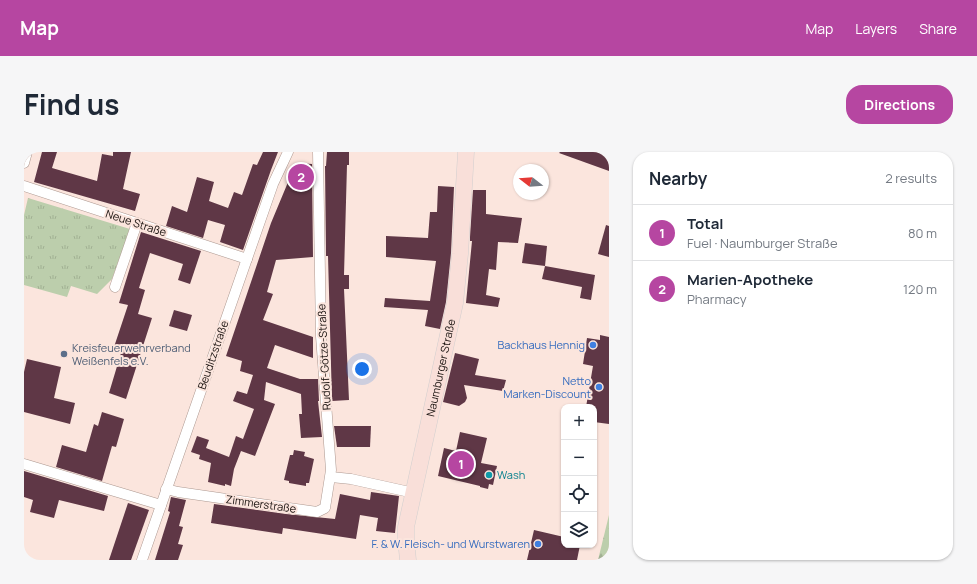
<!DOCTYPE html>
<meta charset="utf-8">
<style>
body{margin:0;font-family:Manrope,sans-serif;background:#f6f6f7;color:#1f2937}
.controls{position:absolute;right:12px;bottom:12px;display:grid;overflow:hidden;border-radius:8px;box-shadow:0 1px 3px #0004}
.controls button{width:36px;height:36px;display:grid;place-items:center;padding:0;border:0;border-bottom:1px solid #e0e1e3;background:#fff;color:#1f2937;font:20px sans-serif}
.compass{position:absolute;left:489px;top:12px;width:36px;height:36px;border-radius:50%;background:#fff;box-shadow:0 1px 3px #0004;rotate:287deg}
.you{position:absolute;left:338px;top:217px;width:14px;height:14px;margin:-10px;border:3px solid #fff;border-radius:50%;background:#1a73e8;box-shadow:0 0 0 6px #1a73e833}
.badge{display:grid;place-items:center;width:26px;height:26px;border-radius:50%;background:#b646a1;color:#fff;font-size:13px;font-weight:700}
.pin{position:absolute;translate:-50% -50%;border:2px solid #fff;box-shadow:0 1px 4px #0006}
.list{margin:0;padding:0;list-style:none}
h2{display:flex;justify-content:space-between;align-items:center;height:52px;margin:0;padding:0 16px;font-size:17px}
h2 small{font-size:13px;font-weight:400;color:#747a83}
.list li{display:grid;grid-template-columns:26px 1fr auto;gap:12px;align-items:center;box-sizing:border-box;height:56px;padding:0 16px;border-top:1px solid #e0e1e3}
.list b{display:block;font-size:15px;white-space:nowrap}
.list p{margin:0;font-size:13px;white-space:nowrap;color:#747a83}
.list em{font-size:13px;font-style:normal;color:#747a83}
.icon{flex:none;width:22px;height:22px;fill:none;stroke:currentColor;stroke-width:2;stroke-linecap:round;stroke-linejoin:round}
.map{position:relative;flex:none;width:585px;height:408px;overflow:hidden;border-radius:16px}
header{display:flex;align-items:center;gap:24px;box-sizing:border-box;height:56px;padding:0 20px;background:#b646a1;color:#fff}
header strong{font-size:19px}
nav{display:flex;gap:22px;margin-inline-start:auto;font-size:14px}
.intro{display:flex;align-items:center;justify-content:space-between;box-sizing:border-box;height:96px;padding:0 24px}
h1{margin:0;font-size:28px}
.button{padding:10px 18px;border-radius:16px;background:#b646a1;color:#fff;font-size:14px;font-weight:700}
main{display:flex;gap:24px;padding:0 24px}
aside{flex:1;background:#fff;border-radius:16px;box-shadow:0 1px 3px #0004}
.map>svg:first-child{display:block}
</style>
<header>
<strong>Map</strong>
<nav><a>Map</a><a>Layers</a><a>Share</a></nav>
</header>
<div class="intro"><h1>Find us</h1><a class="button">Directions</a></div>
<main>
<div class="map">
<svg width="585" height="408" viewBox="0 0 585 408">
<defs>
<pattern id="forest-firs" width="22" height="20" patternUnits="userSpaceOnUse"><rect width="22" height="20" fill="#bcceac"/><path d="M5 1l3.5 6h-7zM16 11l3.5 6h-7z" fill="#a1b093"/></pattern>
<pattern id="park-tufts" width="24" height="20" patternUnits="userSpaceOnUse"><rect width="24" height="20" fill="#bcceac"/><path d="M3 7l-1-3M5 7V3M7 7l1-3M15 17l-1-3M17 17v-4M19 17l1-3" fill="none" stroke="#a1b093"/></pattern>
</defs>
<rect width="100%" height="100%" fill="#fbe5dd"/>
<path fill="url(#forest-firs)" d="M 585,363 L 585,408 L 574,408 Z"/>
<path fill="url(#park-tufts)" d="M 4,46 L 106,77 L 88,127 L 73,142 L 47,134 L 43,145 L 0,133 L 0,63 Z"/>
<g fill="#5f3746">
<path d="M 18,0 L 33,0 L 28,16 L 73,29 L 78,2 L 89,4 L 89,0 L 107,0 L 99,37 L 116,42 L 111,59 L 10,30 Z"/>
<path d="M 239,0 L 254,0 L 247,18 L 219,98 L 196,90 L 201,73 L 184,68 L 179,86 L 142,74 L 148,54 L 163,60 L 173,25 L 190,30 L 185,49 L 204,56 L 210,40 L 218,43 L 229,12 L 233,13 Z"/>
<path d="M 303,0 L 325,0 L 325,13 L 323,13 L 320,123 L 325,123 L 325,137 L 320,137 L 325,248 L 308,249 L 304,104 L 302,104 L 301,14 L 302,14 Z"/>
<path d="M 536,0 L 585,0 L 585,19 L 535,1 Z"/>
<path d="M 272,11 L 288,12 L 289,105 L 252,108 L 243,140 L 249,142 L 239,168 L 289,185 L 289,206 L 251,193 L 243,216 L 276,227 L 294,227 L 295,249 L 294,249 L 298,285 L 277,286 L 275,262 L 278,262 L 277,242 L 242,230 L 240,248 L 251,252 L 231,304 L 217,299 L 210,317 L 207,334 L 201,332 L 201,334 L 184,330 L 187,311 L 175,307 L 176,303 L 167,300 L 173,284 L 185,288 L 182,296 L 205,305 L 212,284 L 219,287 L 230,257 L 209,249 L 213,239 L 223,242 L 229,223 L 216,219 L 218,209 L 202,204 L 247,71 Z"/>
<path d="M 414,34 L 430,35 L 427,101 L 422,150 L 416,177 L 401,174 L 404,158 L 360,155 L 361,146 L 406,149 L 412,109 L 362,105 L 362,84 L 404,86 L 406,60 L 413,60 Z"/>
<path d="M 449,38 L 462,38 L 462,62 L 498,66 L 494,91 L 474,90 L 472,118 L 465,117 L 462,143 L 476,146 L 474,155 L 442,151 L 448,89 L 446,89 L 446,85 Z"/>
<path d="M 582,73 L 585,74 L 585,105 L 574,102 Z"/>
<path d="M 117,80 L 177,99 L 166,132 L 154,128 L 159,112 L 126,101 L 115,136 L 121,138 L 114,162 L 128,166 L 102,247 L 85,241 L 97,201 L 89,198 L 104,153 L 95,151 Z"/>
<path d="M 501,91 L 523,94 L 521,114 L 498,111 Z"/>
<path d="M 521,114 L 571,123 L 567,148 L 556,146 L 558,135 L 518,127 Z"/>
<path d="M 150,158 L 168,163 L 163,179 L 145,174 Z"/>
<path d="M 576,183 L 585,185 L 585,272 L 570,270 L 570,255 L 562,255 L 569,214 L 559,212 L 563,186 L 576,188 Z"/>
<path d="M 431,201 L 455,207 L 451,223 L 482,228 L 479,239 L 440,233 L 443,246 L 441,250 L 435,254 L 419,250 Z"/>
<path d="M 3,207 L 37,215 L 30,246 L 51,251 L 46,272 L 0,260 L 0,220 Z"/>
<path d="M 78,260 L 100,267 L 92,295 L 88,294 L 78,329 L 32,315 L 38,293 L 62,300 L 70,272 L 74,274 Z"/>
<path d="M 310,274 L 347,274 L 346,295 L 313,295 Z"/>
<path d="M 436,280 L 463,286 L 457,311 L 473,314 L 469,333 L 465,332 L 464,337 L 456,335 L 456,334 L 414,324 L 420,296 L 432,299 Z"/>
<path d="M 270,298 L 281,300 L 280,304 L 290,307 L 285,331 L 282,331 L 282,334 L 265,331 L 265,329 L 260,328 L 266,303 L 269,303 Z"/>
<path d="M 0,319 L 84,344 L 80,359 L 35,348 L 30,366 L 6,360 L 9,348 L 0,345 Z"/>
<path d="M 347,340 L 375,344 L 371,381 L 352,379 L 354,366 L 336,363 L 332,387 L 259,376 L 258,382 L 187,371 L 190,352 L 262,362 L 311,367 L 316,342 L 346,348 Z"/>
<path d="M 147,345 L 162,348 L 155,374 L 159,375 L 154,392 L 159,393 L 154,408 L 131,408 L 146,360 L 144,359 Z"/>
<path d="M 104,351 L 125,358 L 107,408 L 85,408 Z"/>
<path d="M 510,378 L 540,385 L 540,393 L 556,393 L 553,408 L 503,408 Z"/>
</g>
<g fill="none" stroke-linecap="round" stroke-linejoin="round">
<defs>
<g id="street">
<path d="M 0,11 L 3,0"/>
<path d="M 0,34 L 223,107"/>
<path d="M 91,135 L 113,71"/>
<path d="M 0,312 L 137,353"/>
<path d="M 307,325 L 327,327 L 390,341"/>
<path d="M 142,337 L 154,340 L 293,360 L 301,356 L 307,318 L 297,184 L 294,0"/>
<path d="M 118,408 L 249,32 L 264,0"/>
</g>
<g id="primary">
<path id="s1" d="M 384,408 L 382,388 L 382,375 L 431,151 L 436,102 L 442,0"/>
</g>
</defs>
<use href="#street" stroke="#ad9991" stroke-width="11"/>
<use href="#primary" stroke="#d1cfcf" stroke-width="17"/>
<use href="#street" stroke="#fff" stroke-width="10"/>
<use href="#primary" stroke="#f9dfd9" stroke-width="16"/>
</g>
<g fill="#3f7fe0" stroke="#fbe5dd" stroke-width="1.5">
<circle cx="569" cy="193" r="4"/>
<circle cx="575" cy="235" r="4"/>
<circle cx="514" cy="392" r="4"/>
</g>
<circle fill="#5c6f8a" stroke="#fbe5dd" stroke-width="1.5" cx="40" cy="202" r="4"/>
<circle fill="#0f9aa8" stroke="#fbe5dd" stroke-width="1.5" cx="465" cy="323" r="4"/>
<g text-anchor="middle" stroke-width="4" stroke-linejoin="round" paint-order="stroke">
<g font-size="11" fill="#18110e" stroke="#fbe5dd">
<text transform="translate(112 71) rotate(18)" y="4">Neue Straße</text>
<text transform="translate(189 203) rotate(-71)" y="4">Beuditzstraße</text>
<text transform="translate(300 205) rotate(-93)" y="4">Rudolf-Götze-Straße</text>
<text dy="4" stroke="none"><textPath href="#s1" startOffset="196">Naumburger Straße</textPath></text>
<text transform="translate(237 352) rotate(8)" y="4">Zimmerstraße</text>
</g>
<g font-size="11" fill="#366cbe" stroke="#fbe5dd" text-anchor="end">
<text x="561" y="197">Backhaus Hennig</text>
<text x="567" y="233">Netto<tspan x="567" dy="13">Marken-Discount</tspan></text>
<text x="506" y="396">F. &amp; W. Fleisch- und Wurstwaren</text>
</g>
<g font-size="11" fill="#4e5e75" stroke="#fbe5dd" text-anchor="start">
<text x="48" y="200">Kreisfeuerwehrverband<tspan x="48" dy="13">Weißenfels e.V.</tspan></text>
</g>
<g font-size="11" fill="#0d838f" stroke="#fbe5dd" text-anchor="start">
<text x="473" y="327">Wash</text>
</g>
</g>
</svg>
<div class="controls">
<button>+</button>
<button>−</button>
<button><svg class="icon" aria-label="locate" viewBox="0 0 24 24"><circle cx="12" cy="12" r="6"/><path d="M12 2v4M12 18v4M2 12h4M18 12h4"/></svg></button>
<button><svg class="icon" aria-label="layers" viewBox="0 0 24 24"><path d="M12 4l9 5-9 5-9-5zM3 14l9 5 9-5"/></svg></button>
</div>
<svg class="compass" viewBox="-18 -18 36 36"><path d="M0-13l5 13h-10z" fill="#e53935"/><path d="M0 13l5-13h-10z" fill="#747a83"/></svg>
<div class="you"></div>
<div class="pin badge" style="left:437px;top:312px">1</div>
<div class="pin badge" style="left:277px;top:25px">2</div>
</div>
<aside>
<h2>Nearby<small>2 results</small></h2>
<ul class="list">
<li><span class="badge">1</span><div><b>Total</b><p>Fuel · Naumburger Straße</p></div><em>80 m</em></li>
<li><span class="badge">2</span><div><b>Marien-Apotheke</b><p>Pharmacy</p></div><em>120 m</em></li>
</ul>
</aside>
</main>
